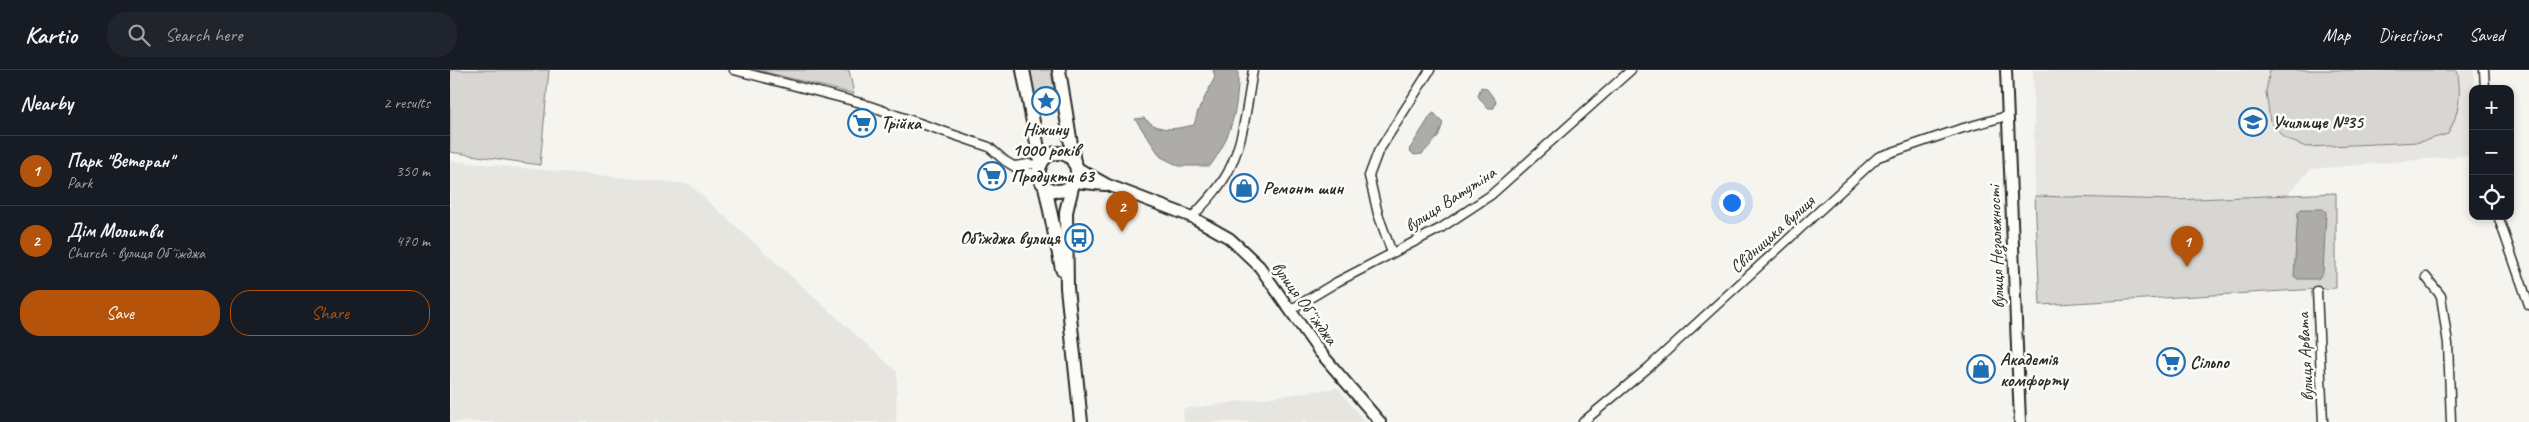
<!DOCTYPE html>
<meta charset="utf-8">
<style>
body{margin:0;font-family:Caveat,sans-serif;background:#20242c;color:#f1f3f6}
.controls{position:absolute;right:15px;top:15px;display:grid;overflow:hidden;border-radius:10px;box-shadow:0 2px 8px #0003}
.controls button{width:45px;height:45px;display:grid;place-items:center;padding:0;border:0;border-bottom:1px solid #363941;background:#171b24;color:#f1f3f6;font:25px sans-serif}
.you{position:absolute;left:1281px;top:132px;width:18px;height:18px;margin:-12px;border:4px solid #fff;border-radius:50%;background:#1a73e8;box-shadow:0 0 0 8px #1a73e833}
.badge{display:grid;place-items:center;width:32px;height:32px;border-radius:50%;background:#b45309;color:#fff;font-size:16px;font-weight:700}
.pin{position:absolute;translate:-50% -41px;filter:drop-shadow(0 1px 2px #0008)}
.pin::after{content:'';position:absolute;top:26px;width:18px;height:15px;background:inherit;clip-path:polygon(0 0,100% 0,50% 100%)}
.list{margin:0;padding:0;list-style:none}
h2{display:flex;justify-content:space-between;align-items:center;height:65px;margin:0;padding:0 20px;font-size:21px}
h2 small{font-size:16px;font-weight:400;color:#9ea1a6}
.list li{display:grid;grid-template-columns:32px 1fr auto;gap:15px;align-items:center;box-sizing:border-box;height:70px;padding:0 20px;border-top:1px solid #363941}
.list b{display:block;font-size:19px;white-space:nowrap}
.list p{margin:0;font-size:16px;white-space:nowrap;color:#9ea1a6}
.list em{font-size:16px;font-style:normal;color:#9ea1a6}
.actions{display:flex;gap:10px;padding:15px 20px}
.actions a{flex:1;padding:11px 0;border:1px solid #b45309;border-radius:20px;text-align:center;font-size:18px;color:#b45309}
.actions .main{background:#b45309;color:#fff}
.icon{flex:none;width:28px;height:28px;fill:none;stroke:currentColor;stroke-width:2;stroke-linecap:round;stroke-linejoin:round}
.map{position:relative;flex:none;width:2079px;height:352px;overflow:hidden}
header{display:flex;align-items:center;gap:30px;box-sizing:border-box;height:70px;padding:0 25px;background:#171b24;border-bottom:1px solid #363941}
header strong{font-size:24px}
nav{display:flex;gap:28px;margin-inline-start:auto;font-size:18px}
.search{width:350px;height:45px;background:#20242c;display:flex;align-items:center;gap:12px;box-sizing:border-box;padding:0 18px;border-radius:20px;color:#9ea1a6;font-size:19px}
main{display:flex}
aside{flex:1;background:#171b24}
.map>svg:first-child{display:block}
</style>
<header>
<strong>Kartio</strong>
<div class="search"><svg class="icon" aria-label="search" viewBox="0 0 24 24"><circle cx="10" cy="10" r="6"/><path d="M15 15l6 6"/></svg>Search here</div>
<nav><a>Map</a><a>Directions</a><a>Saved</a></nav>
</header>
<main>
<aside>
<h2>Nearby<small>2 results</small></h2>
<ul class="list">
<li><span class="badge">1</span><div><b>Парк &quot;Ветеран&quot;</b><p>Park</p></div><em>350 m</em></li>
<li><span class="badge">2</span><div><b>Дім Молитви</b><p>Church · вулиця Обʼїжджа</p></div><em>470 m</em></li>
</ul>
<div class="actions"><a class="main">Save</a><a>Share</a></div>
</aside>
<div class="map">
<svg width="2079" height="352" viewBox="0 0 2079 352">
<rect width="100%" height="100%" fill="#f5f4ef"/>
<filter id="ink" filterUnits="userSpaceOnUse"><feTurbulence type="fractalNoise" baseFrequency=".02" numOctaves="2"/><feDisplacementMap in="SourceGraphic" scale="10" xChannelSelector="R" yChannelSelector="G"/><feConvolveMatrix kernelMatrix="1 2 1 2 8 2 1 2 1" color-interpolation-filters="sRGB"/></filter>
<g filter="url(#ink)">
<g fill="#e6e5e0">
<path d="M 1583,0 L 2024,0 L 2023,85 L 1861,99 L 1837,125 L 1724,130 L 1585,126 Z"/>
<path d="M 0,91 L 239,114 L 447,302 L 446,352 L 0,352 Z"/>
<path d="M 888,318 L 915,352 L 734,352 L 733,339 Z"/>
</g>
<g fill="#d7d6d2" stroke="#81807e">
<path d="M 0,0 L 99,0 L 90,95 L 0,82 Z"/>
<path d="M 307,0 L 399,0 L 404,24 Z"/>
<path d="M 580,0 L 601,0 L 606,32 L 602,40 L 593,42 L 585,35 Z"/>
<path d="M 1820,0 L 2007,0 C 2012,24 2009,43 1998,64 L 1970,72 L 1856,77 L 1834,68 L 1820,51 L 1816,22 Z"/>
<path d="M 1886,123 L 1886,218 L 1590,235 L 1585,126 L 1724,130 Z"/>
</g>
<g fill="#adaca9" stroke="#797877">
<path d="M 763,0 L 788,0 C 789,35 782,67 760,96 L 729,96 L 711,87 L 685,49 L 694,48 C 710,63 724,59 744,55 L 748,41 L 765,7 Z"/>
<path d="M 1031,17 L 1036,18 L 1046,31 L 1044,38 L 1037,38 L 1028,26 Z"/>
<path d="M 984,43 L 993,53 L 988,67 L 972,84 L 964,85 L 959,80 L 981,45 Z"/>
<path d="M 1851,139 L 1873,139 L 1876,142 L 1873,203 L 1868,209 L 1848,209 L 1844,206 L 1848,142 Z"/>
</g>
<g fill="none" stroke-linecap="round" stroke-linejoin="round">
<defs>
<g id="minor">
<path d="M 284,0 L 411,33 L 539,77 L 555,91 L 570,100 L 589,105"/>
<path d="M 2034,0 L 2035,19"/>
<path d="M 565,96 L 578,94 L 591,95"/>
<path d="M 2048,146 L 2079,235"/>
<path d="M 742,147 C 755,133 769,119 778,102 C 794,71 797,34 803,0"/>
<path d="M 942,183 L 928,144 L 919,106 L 928,82 L 980,0"/>
<path d="M 1976,207 L 1991,226 L 1998,274 L 2001,352"/>
<path d="M 1867,221 L 1873,352"/>
<path d="M 840,240 L 887,212 L 991,158 L 1041,125 L 1181,0"/>
<path d="M 1133,352 L 1198,298 L 1428,87 L 1510,59 L 1557,46"/>
</g>
<g id="tertiary">
<path d="M 1556,0 L 1570,352"/>
<path d="M 626,97 L 658,115 L 742,147 L 779,168 L 789,177 L 809,196 L 869,281 L 930,352"/>
<path d="M 624,112 L 655,115"/>
</g>
<g id="primary">
<path d="M 573,0 L 591,94"/>
<path d="M 609,0 L 624,93"/>
<circle cx="608" cy="102" r="19"/>
<path d="M 623,113 L 616,142 L 617,218 L 631,352"/>
<path d="M 595,116 L 612,199"/>
</g>
</defs>
<use href="#minor" stroke="#2b2b2b" stroke-width="11"/>
<use href="#tertiary" stroke="#2b2b2b" stroke-width="14"/>
<use href="#primary" stroke="#2b2b2b" stroke-width="16"/>
<use href="#minor" stroke="#fdfcf7" stroke-width="8"/>
<use href="#tertiary" stroke="#fdfcf7" stroke-width="10"/>
<use href="#primary" stroke="#fdfcf7" stroke-width="12"/>
</g>
</g>
<defs>
<symbol id="sight-ring" viewBox="-11 -11 22 22"><circle r="9.5" fill="#fdfcf7" stroke="#1f6fb2" stroke-width="1.5"/><path d="M0-6L1.8-2.2L6-1.7L2.9 1.2L3.7 5.4L0 3.3L-3.7 5.4L-2.9 1.2L-6-1.7L-1.8-2.2Z" fill="#1f6fb2"/></symbol>
<symbol id="university-ring" viewBox="-11 -11 22 22"><circle r="9.5" fill="#fdfcf7" stroke="#1f6fb2" stroke-width="1.5"/><path d="M0-5L7-2L0 1L-7-2ZM-4 1L0 2.5L4 1V4Q0 6-4 4Z" fill="#1f6fb2"/></symbol>
<symbol id="supermarket-ring" viewBox="-11 -11 22 22"><circle r="9.5" fill="#fdfcf7" stroke="#1f6fb2" stroke-width="1.5"/><path d="M-6-5.5h2.5l.6 2H6L4.5 2H-2.5L-4.4-4H-6ZM-1.5 3.2a1.3 1.3 0 1 0 .1 0ZM3 3.2a1.3 1.3 0 1 0 .1 0Z" fill="#1f6fb2"/></symbol>
<symbol id="shop-ring" viewBox="-11 -11 22 22"><circle r="9.5" fill="#fdfcf7" stroke="#1f6fb2" stroke-width="1.5"/><path d="M-5-2.5h2.3a2.7 3.5 0 0 1 5.4 0H5L5.5 6h-11ZM-1.5-2.5h3a1.5 2.3 0 0 0-3 0Z" fill="#1f6fb2"/></symbol>
<symbol id="bus-ring" viewBox="-11 -11 22 22"><circle r="9.5" fill="#fdfcf7" stroke="#1f6fb2" stroke-width="1.5"/><path d="M-5-6H5V4H4V6H2V4H-2V6H-4V4H-5ZM-3.5-4V0h7V-4ZM-3.5 1.2v1.5H-2V1.2ZM2 1.2v1.5H3.5V1.2Z" fill="#1f6fb2"/></symbol>
</defs>
<g fill-rule="evenodd">
<use href="#sight-ring" x="580" y="15" width="32" height="32"/>
<use href="#university-ring" x="1787" y="36" width="32" height="32"/>
<use href="#supermarket-ring" x="396" y="37" width="32" height="32"/>
<use href="#supermarket-ring" x="526" y="90" width="32" height="32"/>
<use href="#shop-ring" x="778" y="102" width="32" height="32"/>
<use href="#bus-ring" x="613" y="152" width="32" height="32"/>
<use href="#supermarket-ring" x="1705" y="276" width="32" height="32"/>
<use href="#shop-ring" x="1515" y="283" width="32" height="32"/>
</g>
<g text-anchor="middle" stroke-width="5" stroke-linejoin="round" paint-order="stroke">
<g font-size="18" font-weight="bold" fill="#2b2b2b" stroke="#fdfcf7" text-anchor="start">
<text x="1822" y="58">Училище №35</text>
<text x="431" y="59">Трійка</text>
<text x="596" y="65" text-anchor="middle">Ніжину<tspan x="596" dy="21">1000 років</tspan></text>
<text x="561" y="112">Продукти 63</text>
<text x="813" y="124">Ремонт шин</text>
<text x="610" y="174" text-anchor="end">Об’їжджа вулиця</text>
<text x="1550" y="295">Академія<tspan x="1550" dy="21">комфорту</tspan></text>
<text x="1740" y="298">Сільпо</text>
</g>
<g font-size="18" fill="#2b2b2b" stroke="#fdfcf7">
<text transform="translate(1000 129) rotate(-33)" y="6">вулиця Ватутіна</text>
<text transform="translate(1322 164) rotate(-42)" y="6">Свідницька вулиця</text>
<text transform="translate(1546 177) rotate(-92)" y="6">вулиця Незалежності</text>
<text transform="translate(855 233) rotate(54)" y="6">вулиця Обʼїжджа</text>
<text transform="translate(1855 287) rotate(-93)" y="6">вулиця Арвата</text>
</g>
</g>
</svg>
<div class="controls">
<button>+</button>
<button>−</button>
<button><svg class="icon" aria-label="locate" viewBox="0 0 24 24"><circle cx="12" cy="12" r="6"/><path d="M12 2v4M12 18v4M2 12h4M18 12h4"/></svg></button>
</div>
<div class="you"></div>
<div class="pin badge" style="left:1737px;top:197px">1</div>
<div class="pin badge" style="left:672px;top:162px">2</div>
</div>
</main>
